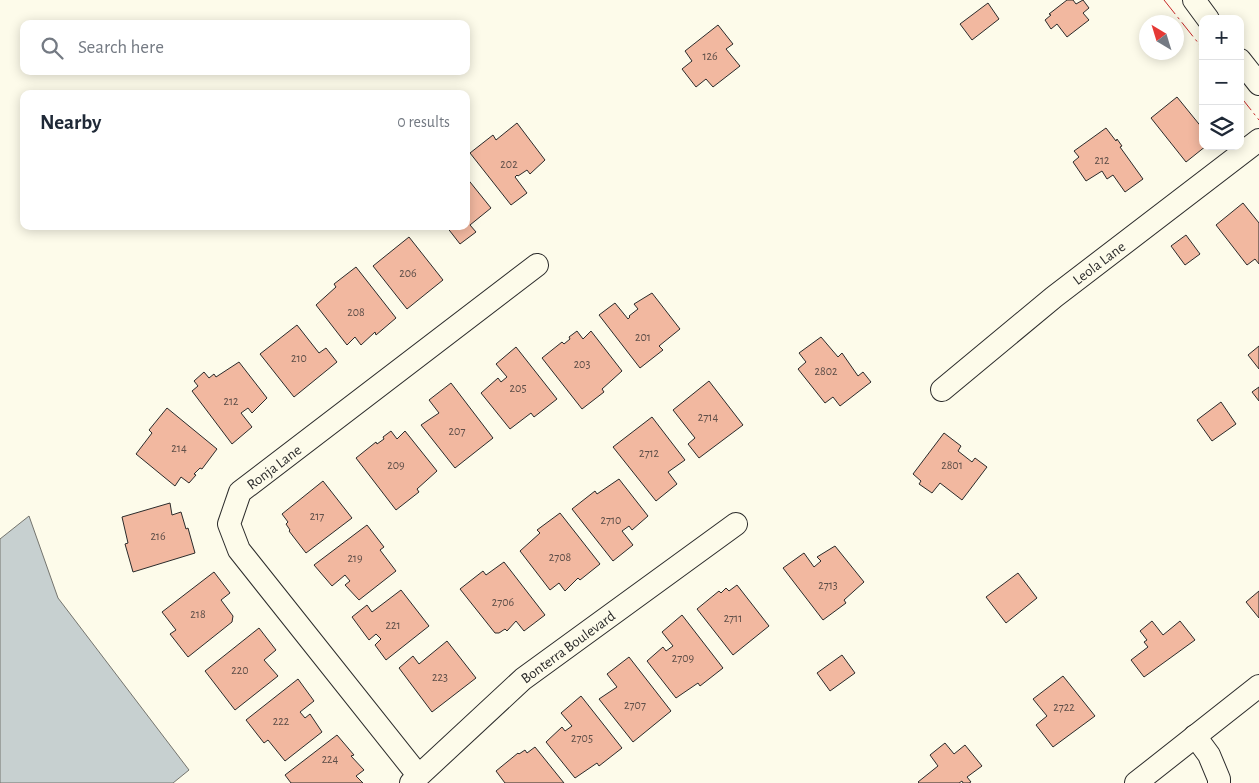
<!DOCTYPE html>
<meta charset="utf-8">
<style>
body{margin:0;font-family:"Alegreya Sans",sans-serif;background:#f6f6f7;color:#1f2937}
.controls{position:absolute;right:15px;top:15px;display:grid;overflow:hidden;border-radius:10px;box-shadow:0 2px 12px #0003}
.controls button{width:45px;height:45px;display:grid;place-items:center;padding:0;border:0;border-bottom:1px solid #e0e1e3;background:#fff;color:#1f2937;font:25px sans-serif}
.compass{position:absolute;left:1139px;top:15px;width:45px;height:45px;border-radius:50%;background:#fff;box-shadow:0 2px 12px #0003;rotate:322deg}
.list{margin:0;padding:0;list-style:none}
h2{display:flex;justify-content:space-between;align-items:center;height:65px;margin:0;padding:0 20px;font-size:21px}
h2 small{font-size:16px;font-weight:400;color:#747a83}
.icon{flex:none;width:28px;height:28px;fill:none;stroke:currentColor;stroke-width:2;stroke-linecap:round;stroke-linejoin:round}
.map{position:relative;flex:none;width:1259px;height:783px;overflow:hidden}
.search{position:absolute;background:#fff;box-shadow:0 2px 12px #0003;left:20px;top:20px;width:450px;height:55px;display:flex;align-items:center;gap:12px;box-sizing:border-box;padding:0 18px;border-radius:10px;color:#747a83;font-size:19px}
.panel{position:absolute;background:#fff;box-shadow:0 2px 12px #0003;left:20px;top:90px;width:450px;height:140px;border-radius:10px}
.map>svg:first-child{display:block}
</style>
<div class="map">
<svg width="1259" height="783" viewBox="0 0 1259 783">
<rect width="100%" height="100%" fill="#fdfbea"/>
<path fill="#c7d0d0" stroke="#74746e" d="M 29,516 L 58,598 L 189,770 L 173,783 L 0,783 L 0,539 Z"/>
<g fill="#f2b8a0" stroke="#2b2b2b">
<path d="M 1067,0 L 1073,0 L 1076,4 L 1083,0 L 1089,8 L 1083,13 L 1089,20 L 1067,37 L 1057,24 L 1051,29 L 1045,20 L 1051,15 L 1049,14 Z"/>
<path d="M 988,3 L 999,19 L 972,40 L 960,24 Z"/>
<path d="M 718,25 L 733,44 L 726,49 L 740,66 L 713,87 L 706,79 L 696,87 L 682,69 L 692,61 L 685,51 Z"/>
<path d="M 1177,97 L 1203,129 L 1203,146 L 1206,146 L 1186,162 L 1151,118 Z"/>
<path d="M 517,123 L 545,160 L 530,174 L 527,170 L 518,176 L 517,175 L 515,177 L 527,193 L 511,205 L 470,153 L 493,135 L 496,140 Z"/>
<path d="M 1106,128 L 1116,141 L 1117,139 L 1122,146 L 1120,147 L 1143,179 L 1125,192 L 1113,175 L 1107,179 L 1102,171 L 1086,181 L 1073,162 L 1079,157 L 1074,151 Z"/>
<path d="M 466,177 L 491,208 L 470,225 L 476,232 L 460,244 L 446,226 L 466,226 Z"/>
<path d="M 1243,203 L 1259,223 L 1259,264 L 1255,259 L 1247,265 L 1216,225 Z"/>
<path d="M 1186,235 L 1200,254 L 1185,265 L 1171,246 Z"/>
<path d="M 409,237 L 443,280 L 407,309 L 373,266 Z"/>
<path d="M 356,267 L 396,318 L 376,335 L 375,332 L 361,345 L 355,337 L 347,345 L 316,305 L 336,287 L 334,284 Z"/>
<path d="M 652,293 L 680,329 L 659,346 L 663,350 L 640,368 L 599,315 L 615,303 L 628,319 L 630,317 L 629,316 L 638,309 L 634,304 Z"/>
<path d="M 297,325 L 319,353 L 326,348 L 337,362 L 294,397 L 260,354 Z"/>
<path d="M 577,331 L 583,339 L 591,331 L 622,371 L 602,389 L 604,392 L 582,409 L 542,358 L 562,342 L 564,344 L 570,339 L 569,337 Z"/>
<path d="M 821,337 L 838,357 L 842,353 L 858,376 L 863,372 L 871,382 L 840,406 L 833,397 L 825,403 L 798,369 L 806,362 L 799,353 Z"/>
<path d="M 1259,346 L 1259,369 L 1248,355 Z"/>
<path d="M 516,347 L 557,399 L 534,417 L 531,413 L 510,429 L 481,393 L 498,378 L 501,382 L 507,377 L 496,364 Z"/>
<path d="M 239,362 L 267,398 L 252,413 L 248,408 L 241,413 L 252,427 L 232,444 L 192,391 L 198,386 L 194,381 L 204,372 L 209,378 L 214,374 L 216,377 Z"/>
<path d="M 709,381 L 743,425 L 699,458 L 688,444 L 695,438 L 673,410 Z"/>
<path d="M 451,383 L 493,438 L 455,468 L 421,425 L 439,413 L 429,400 Z"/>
<path d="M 1259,387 L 1259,401 L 1252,392 Z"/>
<path d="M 1221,402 L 1236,424 L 1212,441 L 1197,420 Z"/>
<path d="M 167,408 L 217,449 L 202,469 L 200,468 L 194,474 L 196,475 L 189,483 L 181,477 L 175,486 L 136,454 L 152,433 L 149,430 Z"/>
<path d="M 652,417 L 685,460 L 668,472 L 677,484 L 656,501 L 613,447 Z"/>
<path d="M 391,431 L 397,439 L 405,431 L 437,471 L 417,489 L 419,492 L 396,510 L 356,458 L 376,442 L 377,444 L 384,439 L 383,437 Z"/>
<path d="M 944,433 L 961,446 L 958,451 L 972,462 L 975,458 L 987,467 L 962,500 L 940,483 L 932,493 L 919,484 L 921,481 L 913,474 Z"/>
<path d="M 619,479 L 648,516 L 632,530 L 629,526 L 622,531 L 633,545 L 613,561 L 572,509 L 595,491 L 597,494 Z"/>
<path d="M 323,481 L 352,518 L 306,553 L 289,531 L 290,530 L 286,524 L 288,522 L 282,514 Z"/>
<path d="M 170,503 L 172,515 L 181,512 L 186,529 L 188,528 L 195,553 L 133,572 L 125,544 L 128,543 L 122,517 Z"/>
<path d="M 560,513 L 600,564 L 580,580 L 578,578 L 565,591 L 559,583 L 550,590 L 520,551 L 540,533 L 537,530 Z"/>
<path d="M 367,525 L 384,547 L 380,550 L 396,571 L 359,600 L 345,585 L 350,581 L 345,575 L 332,586 L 314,565 Z"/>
<path d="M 835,546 L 864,582 L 844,600 L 846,603 L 823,620 L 783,568 L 804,553 L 814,567 L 821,561 L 817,557 Z"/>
<path d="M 504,562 L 545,615 L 524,631 L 516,621 L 507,631 L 505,629 L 499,633 L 495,633 L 460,589 L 483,571 L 486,575 Z"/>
<path d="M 214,572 L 230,593 L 221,600 L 233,616 L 232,622 L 188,657 L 170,634 L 176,630 L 162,612 Z"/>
<path d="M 1018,573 L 1037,598 L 1006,623 L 986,597 Z"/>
<path d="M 737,585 L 769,626 L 733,655 L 697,609 L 719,591 L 721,593 L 726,588 L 729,591 Z"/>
<path d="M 401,590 L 429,626 L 386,660 L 375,645 L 381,639 L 376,634 L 369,640 L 352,617 L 367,605 L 372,612 Z"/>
<path d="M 1259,591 L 1259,618 L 1246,602 Z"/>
<path d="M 682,615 L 723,668 L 700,686 L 698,683 L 676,698 L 647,661 L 663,647 L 666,651 L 673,646 L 662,632 Z"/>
<path d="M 1152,621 L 1163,635 L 1180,621 L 1195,640 L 1144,677 L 1131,660 L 1148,647 L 1144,642 L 1147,640 L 1140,631 Z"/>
<path d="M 259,628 L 276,650 L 264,660 L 278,676 L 235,710 L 205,671 Z"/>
<path d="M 447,641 L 476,678 L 432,712 L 399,668 L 413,656 L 419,664 Z"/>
<path d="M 842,655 L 855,673 L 830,691 L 817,673 Z"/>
<path d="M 629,657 L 671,711 L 633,742 L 599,699 L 617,687 L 607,674 Z"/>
<path d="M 1063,676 L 1095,716 L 1053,747 L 1036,725 L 1047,716 L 1033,699 Z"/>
<path d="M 298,679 L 314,701 L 300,712 L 305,718 L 310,714 L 322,732 L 285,761 L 268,740 L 264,743 L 246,720 Z"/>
<path d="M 581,696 L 622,748 L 599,766 L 597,763 L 575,778 L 546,742 L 562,727 L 565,731 L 572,726 L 561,713 Z"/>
<path d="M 337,735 L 354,755 L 351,756 L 364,770 L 356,776 L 363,783 L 291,783 L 285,775 Z"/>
<path d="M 945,743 L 954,754 L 965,745 L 982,766 L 967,777 L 971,782 L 969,783 L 963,783 L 962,781 L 959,783 L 919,783 L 918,782 L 938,766 L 930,755 Z"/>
<path d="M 535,747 L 564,783 L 505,783 L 496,771 L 518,753 L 519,754 L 525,750 L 527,753 Z"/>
</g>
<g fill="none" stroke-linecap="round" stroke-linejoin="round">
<defs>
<g id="minor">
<path d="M 1194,0 L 1208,19"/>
<path d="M 1240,60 L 1259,84"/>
<path d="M 942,390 L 1054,297 L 1259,140"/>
<path d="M 1195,736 L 1209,755 L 1219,779 L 1219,783"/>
<path d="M 418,775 L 239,550 L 229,524 L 240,492 L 537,265"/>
<path d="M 411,783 L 523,679 L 736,524"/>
<path d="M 1136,783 L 1259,686"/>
</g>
</defs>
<use href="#minor" stroke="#2b2b2b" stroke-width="24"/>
<use href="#minor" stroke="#fdfbea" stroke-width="22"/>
<g stroke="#c62828" stroke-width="1" stroke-dasharray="18 4 2.5 4" stroke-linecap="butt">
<path d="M 1164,0 L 1203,49"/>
<path d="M 1240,96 L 1259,120"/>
</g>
</g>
<g text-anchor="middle" stroke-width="4" stroke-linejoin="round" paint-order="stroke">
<g font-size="12" fill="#5d4e48">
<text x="710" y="60">126</text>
<text x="1102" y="164">212</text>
<text x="509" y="168">202</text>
<text x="408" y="277">206</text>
<text x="356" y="316">208</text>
<text x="643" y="341">201</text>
<text x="299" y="362">210</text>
<text x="582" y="368">203</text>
<text x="826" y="375">2802</text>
<text x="518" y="392">205</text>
<text x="231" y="405">212</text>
<text x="708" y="421">2714</text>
<text x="457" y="435">207</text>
<text x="179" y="452">214</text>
<text x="649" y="457">2712</text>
<text x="396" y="469">209</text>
<text x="952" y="469">2801</text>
<text x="317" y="520">217</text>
<text x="611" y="524">2710</text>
<text x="158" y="540">216</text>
<text x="560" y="561">2708</text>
<text x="355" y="562">219</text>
<text x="828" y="589">2713</text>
<text x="503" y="606">2706</text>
<text x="198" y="618">218</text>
<text x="733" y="622">2711</text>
<text x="393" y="629">221</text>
<text x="683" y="662">2709</text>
<text x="240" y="674">220</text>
<text x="440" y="681">223</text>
<text x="635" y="709">2707</text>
<text x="1064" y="711">2722</text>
<text x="281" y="725">222</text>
<text x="582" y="742">2705</text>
<text x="330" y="763">224</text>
</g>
<g font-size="15" fill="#2b2b2b" stroke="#fdfbea">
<text transform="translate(1099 263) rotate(-37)" y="5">Leola Lane</text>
<text transform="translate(274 467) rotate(-37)" y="5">Ronja Lane</text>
<text transform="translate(568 647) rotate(-36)" y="5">Bonterra Boulevard</text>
</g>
</g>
</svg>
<div class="controls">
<button>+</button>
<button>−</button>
<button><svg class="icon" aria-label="layers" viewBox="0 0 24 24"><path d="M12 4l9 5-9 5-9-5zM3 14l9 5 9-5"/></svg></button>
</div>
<svg class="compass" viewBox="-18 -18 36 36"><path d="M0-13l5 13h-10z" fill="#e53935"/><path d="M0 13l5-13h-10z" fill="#747a83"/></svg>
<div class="search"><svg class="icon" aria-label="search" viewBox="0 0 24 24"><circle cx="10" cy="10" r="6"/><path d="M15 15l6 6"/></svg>Search here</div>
<section class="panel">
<h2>Nearby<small>0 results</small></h2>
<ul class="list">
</ul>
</section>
</div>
